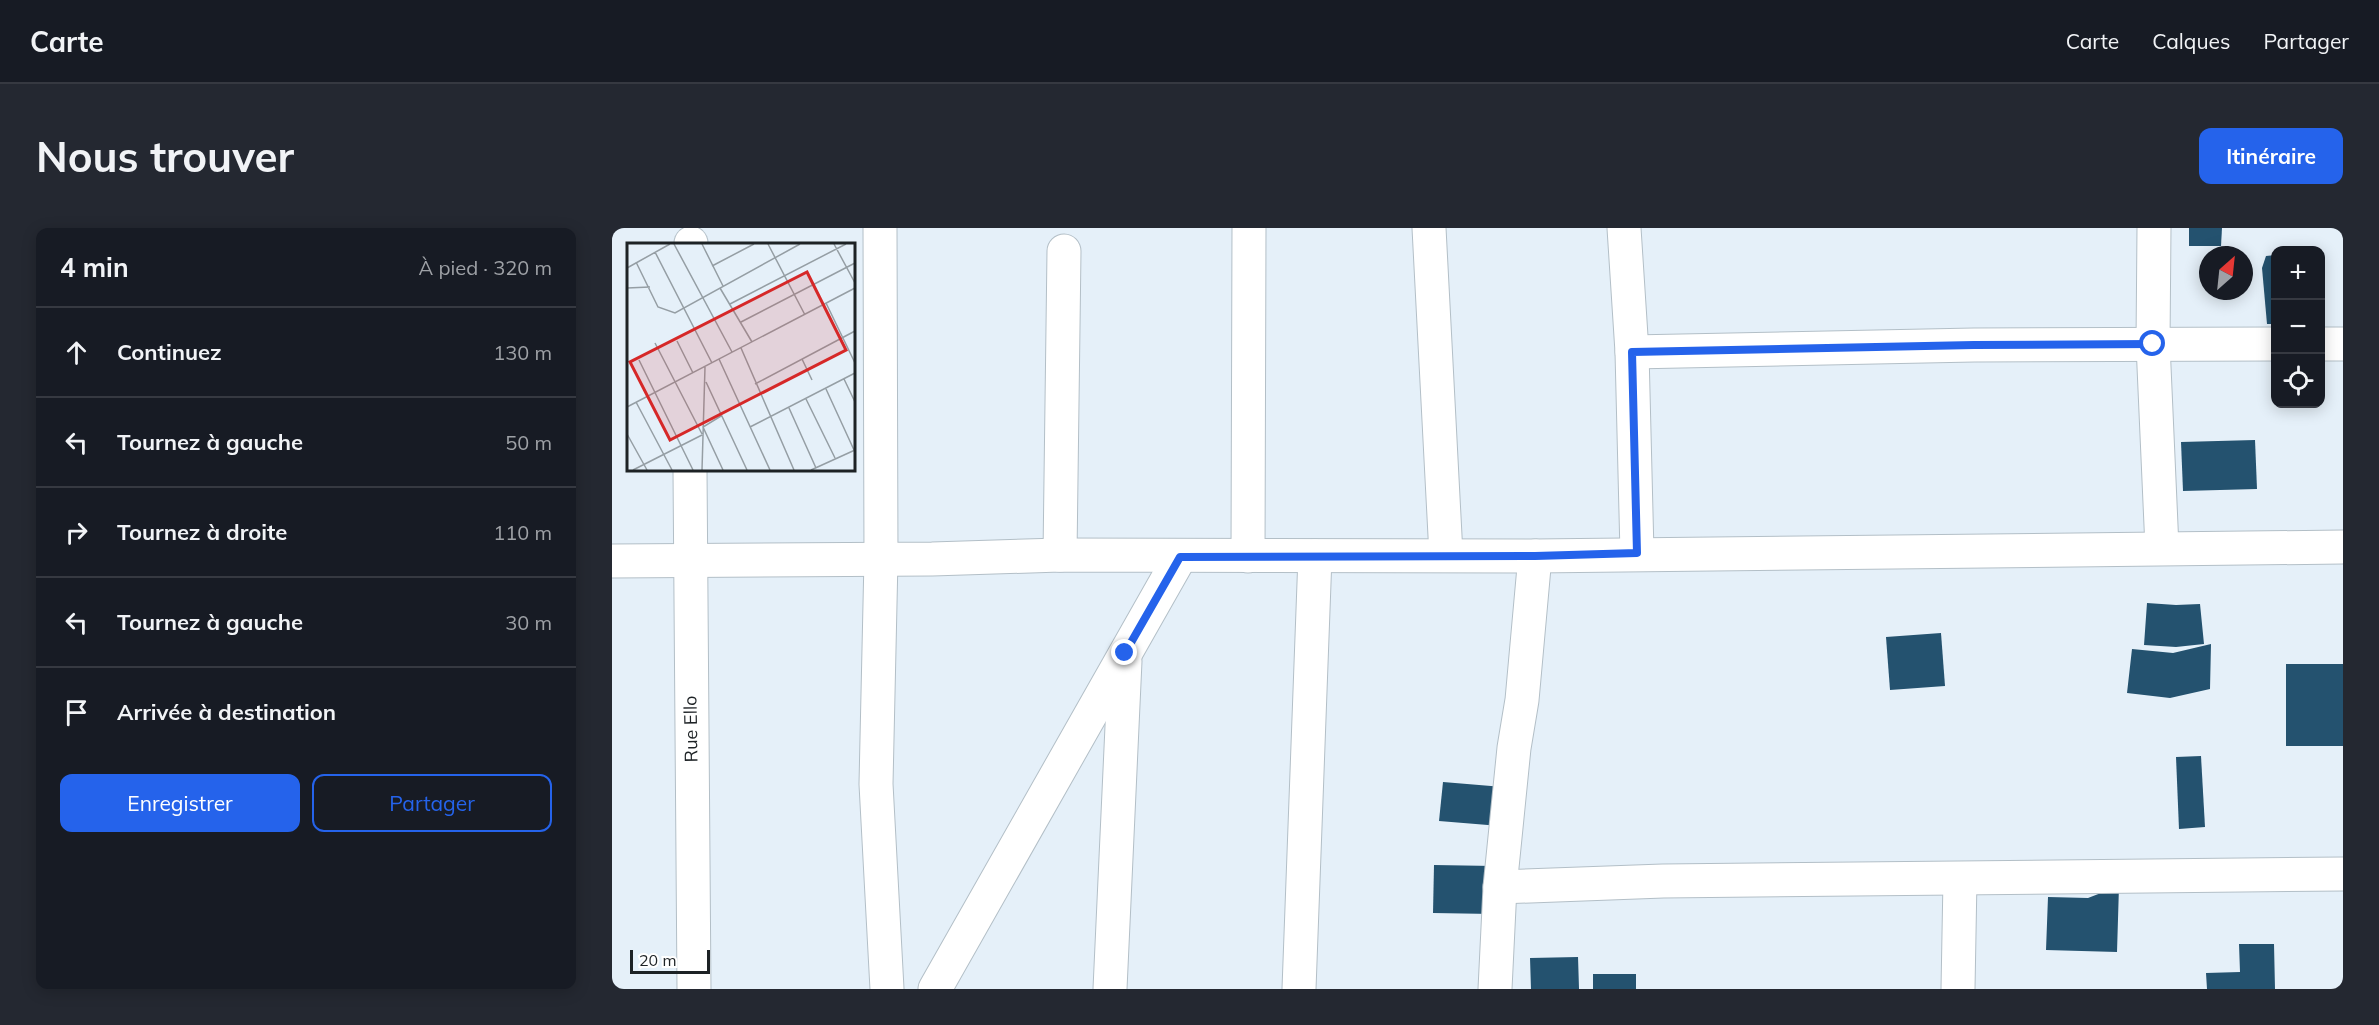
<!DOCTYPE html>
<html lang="fr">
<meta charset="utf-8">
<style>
body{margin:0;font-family:Mulish,sans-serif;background:#242831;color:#f1f3f6}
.controls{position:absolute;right:18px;top:18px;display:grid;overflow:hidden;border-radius:12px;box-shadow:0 3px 15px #0003}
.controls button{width:54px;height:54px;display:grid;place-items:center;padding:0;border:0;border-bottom:2px solid #363941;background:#171b24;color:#f1f3f6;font:30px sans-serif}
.compass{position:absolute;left:1587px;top:18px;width:54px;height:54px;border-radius:50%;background:#171b24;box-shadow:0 3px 15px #0003;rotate:27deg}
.scale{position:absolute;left:18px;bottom:15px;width:80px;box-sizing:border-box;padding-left:6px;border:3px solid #1d2225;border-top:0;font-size:16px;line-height:21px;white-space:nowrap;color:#1d2225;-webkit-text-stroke:4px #fff;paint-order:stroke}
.stop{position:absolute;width:18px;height:18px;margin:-14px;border:4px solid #2563eb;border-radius:50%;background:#fff}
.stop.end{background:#2563eb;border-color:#fff;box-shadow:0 2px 6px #0008}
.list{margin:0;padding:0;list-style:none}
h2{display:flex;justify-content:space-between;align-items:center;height:78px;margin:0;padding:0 24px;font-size:26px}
h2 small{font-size:20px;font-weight:400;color:#9ea1a6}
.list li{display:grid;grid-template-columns:39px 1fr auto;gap:18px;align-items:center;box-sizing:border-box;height:90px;padding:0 24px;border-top:2px solid #363941}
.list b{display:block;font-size:22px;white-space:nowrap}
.list em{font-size:20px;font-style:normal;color:#9ea1a6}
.actions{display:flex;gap:12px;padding:18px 24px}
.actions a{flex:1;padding:14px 0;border:2px solid #2563eb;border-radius:12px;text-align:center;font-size:21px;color:#2563eb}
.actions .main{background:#2563eb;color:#fff}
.icon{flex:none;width:33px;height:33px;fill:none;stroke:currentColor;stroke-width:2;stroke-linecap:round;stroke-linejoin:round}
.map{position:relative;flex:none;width:1731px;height:761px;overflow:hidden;border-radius:12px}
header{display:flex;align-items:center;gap:36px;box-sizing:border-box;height:84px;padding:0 30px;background:#171b24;border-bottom:2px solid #363941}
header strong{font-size:28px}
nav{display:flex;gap:33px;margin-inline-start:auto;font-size:21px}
.intro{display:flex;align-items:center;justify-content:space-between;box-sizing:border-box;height:144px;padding:0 36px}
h1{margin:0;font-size:42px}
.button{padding:15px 27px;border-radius:12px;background:#2563eb;color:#fff;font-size:21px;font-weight:700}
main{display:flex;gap:36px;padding:0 36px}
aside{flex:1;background:#171b24;border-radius:12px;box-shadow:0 3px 15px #0003}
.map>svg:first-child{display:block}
</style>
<header>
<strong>Carte</strong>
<nav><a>Carte</a><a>Calques</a><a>Partager</a></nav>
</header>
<div class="intro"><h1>Nous trouver</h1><a class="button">Itinéraire</a></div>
<main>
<aside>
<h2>4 min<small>À pied · 320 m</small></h2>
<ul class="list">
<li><svg class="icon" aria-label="ahead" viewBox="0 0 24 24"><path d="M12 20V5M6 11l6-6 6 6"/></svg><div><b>Continuez</b></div><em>130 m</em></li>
<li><svg class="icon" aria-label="left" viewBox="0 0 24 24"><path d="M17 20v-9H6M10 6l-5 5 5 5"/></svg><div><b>Tournez à gauche</b></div><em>50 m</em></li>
<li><svg class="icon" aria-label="right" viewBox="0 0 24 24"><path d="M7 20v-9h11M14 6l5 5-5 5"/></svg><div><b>Tournez à droite</b></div><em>110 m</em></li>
<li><svg class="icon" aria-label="left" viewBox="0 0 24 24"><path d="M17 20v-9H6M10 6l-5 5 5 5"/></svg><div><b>Tournez à gauche</b></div><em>30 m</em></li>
<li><svg class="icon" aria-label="arrive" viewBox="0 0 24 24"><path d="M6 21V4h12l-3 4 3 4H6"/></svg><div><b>Arrivée à destination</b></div></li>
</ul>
<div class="actions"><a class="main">Enregistrer</a><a>Partager</a></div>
</aside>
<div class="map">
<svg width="1731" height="761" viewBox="0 0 1731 761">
<rect width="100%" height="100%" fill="#e5f0f9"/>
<g fill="#24526f">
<path d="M 1577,0 L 1610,0 L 1609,18 L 1577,18 Z"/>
<path d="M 1664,27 L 1664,96 L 1655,96 L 1650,40 L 1654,28 Z"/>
<path d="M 1643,212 L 1645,261 L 1571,263 L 1569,214 Z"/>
<path d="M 1535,375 L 1564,377 L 1588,376 L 1592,416 L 1564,419 L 1532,417 Z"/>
<path d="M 1329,405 L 1333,458 L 1278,462 L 1274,409 Z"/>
<path d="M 1599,416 L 1598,461 L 1558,470 L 1515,465 L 1520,421 L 1561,425 Z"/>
<rect x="1674" y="436" width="57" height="82"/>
<path d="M 1589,528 L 1593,599 L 1567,601 L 1564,529 Z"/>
<path d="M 831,554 L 891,559 L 888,598 L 827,593 Z"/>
<path d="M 822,637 L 882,638 L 881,686 L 821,685 Z"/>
<path d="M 1507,658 L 1505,724 L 1434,722 L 1436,669 L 1476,670 Z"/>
<path d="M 1627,716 L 1662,716 L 1663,761 L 1595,761 L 1594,745 L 1628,744 Z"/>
<path d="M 966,729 L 967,761 L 919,761 L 918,730 Z"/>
<rect x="981" y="746" width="43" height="15"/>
</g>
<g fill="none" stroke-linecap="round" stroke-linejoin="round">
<defs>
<g id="minor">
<path d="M 268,0 L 269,331 L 264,556 L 275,761"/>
<path d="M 817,0 L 834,327"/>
<path d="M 1012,0 L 1020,124 L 1025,325"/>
<path d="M 1542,0 L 1541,116 L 1550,320"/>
<path d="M 79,16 L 79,15"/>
<path d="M 1708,116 L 1731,116"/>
<path d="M 1020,124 L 1362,117 L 1664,116"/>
<path d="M 78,242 L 82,761"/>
<path d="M 448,327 L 452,23"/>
<path d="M 636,328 L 637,0"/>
<path d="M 0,333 L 320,331 L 448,327 L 923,328 L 1731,319"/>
<path d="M 888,659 L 1051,653 L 1731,646"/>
<path d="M 323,761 L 568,329"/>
<path d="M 498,761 L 513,433"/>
<path d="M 687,761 L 703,328"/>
<path d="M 883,761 L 888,659 L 902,520 L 910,472 L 923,328"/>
<path d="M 1346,761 L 1348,651"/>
</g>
</defs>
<use href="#minor" stroke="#b3bfc7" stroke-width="35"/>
<use href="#minor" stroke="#fff" stroke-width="33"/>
</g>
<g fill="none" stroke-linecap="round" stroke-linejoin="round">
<path stroke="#2563eb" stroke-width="8" d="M 513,425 L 568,329 L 923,328 L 1025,325 L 1020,124 L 1362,117 L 1541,116"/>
</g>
<g text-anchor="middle" stroke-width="6" stroke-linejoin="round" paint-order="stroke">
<g font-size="18" fill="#1d2225" stroke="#fff">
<text transform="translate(79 501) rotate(-91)" y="6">Rue Ello</text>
</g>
</g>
<g transform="translate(15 15)">
<rect width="228" height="228" fill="#e5f0f9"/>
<path fill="none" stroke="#959ea4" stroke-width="1.5" d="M 47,1 L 105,109M 75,1 L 96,43M 141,1 L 178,72M 207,1 L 228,40M 28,9 L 85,120M 9,19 L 31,64 L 48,70 L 173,1M 85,23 L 127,1M 0,25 L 43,1M 0,45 L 23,44M 93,45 L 125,99M 199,60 L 228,120M 103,61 L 219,1M 114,79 L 228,20M 50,98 L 66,130M 28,100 L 75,191M 114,105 L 167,227M 92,116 L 143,227M 175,116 L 185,137M 12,117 L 66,227M 217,136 L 228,159M 79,139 L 120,227M 128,141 L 228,88M 199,146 L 227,207M 179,156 L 208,215M 9,159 L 45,227M 0,164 L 228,45M 162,165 L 189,225M 94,173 L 76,184 L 96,227M 123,184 L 228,130M 0,191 L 20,227M 6,227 L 75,192M 75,227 L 78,124M 184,227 L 228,207"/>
<path fill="#d62828" fill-opacity="0.15" stroke="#d62828" stroke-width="3" d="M 180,29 L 219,107 L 43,197 L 3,119 Z"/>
<rect width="228" height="228" fill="none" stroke="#1d2225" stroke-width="3"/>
</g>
</svg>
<div class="controls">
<button>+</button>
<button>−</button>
<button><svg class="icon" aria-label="locate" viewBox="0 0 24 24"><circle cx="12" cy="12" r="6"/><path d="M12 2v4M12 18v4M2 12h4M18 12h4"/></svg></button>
</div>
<svg class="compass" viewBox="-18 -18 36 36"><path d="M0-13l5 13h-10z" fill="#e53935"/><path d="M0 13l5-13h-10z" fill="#9ea1a6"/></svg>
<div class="scale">20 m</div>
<div class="stop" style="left:1541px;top:116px"></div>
<div class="stop end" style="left:513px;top:425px"></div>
</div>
</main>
